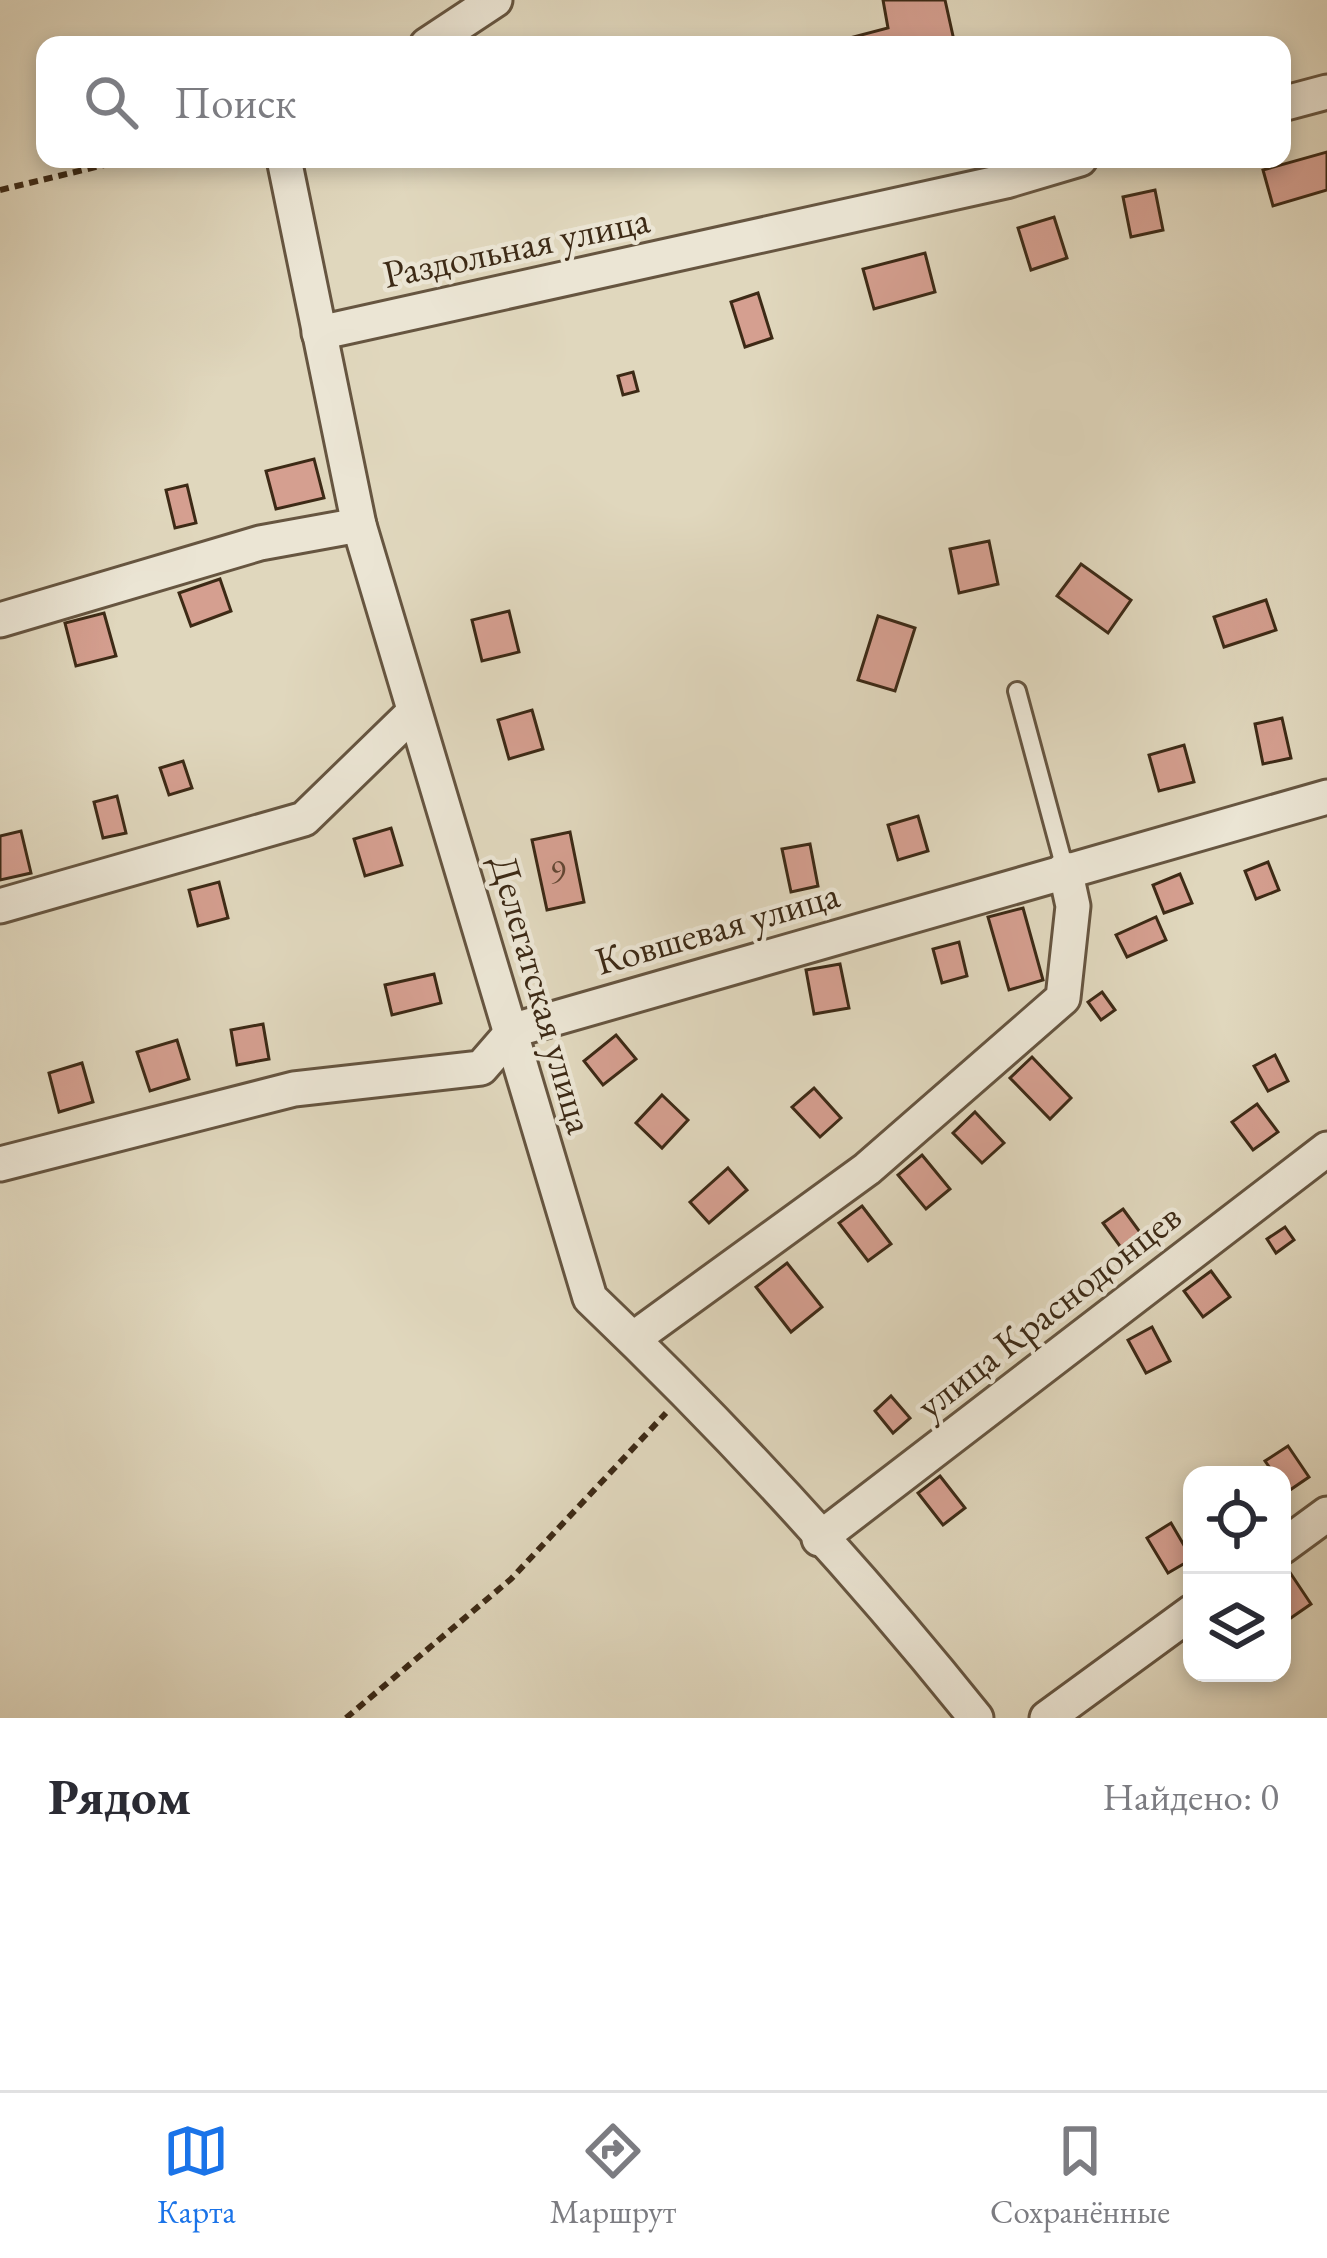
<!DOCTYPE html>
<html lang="ru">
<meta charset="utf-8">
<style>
body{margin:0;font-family:"EB Garamond",serif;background:#f2f2f3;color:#2b2b33}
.controls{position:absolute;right:36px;bottom:36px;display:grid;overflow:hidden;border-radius:24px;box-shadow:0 6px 18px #0003}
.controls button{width:108px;height:108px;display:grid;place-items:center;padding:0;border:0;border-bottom:3px solid #e1e1e2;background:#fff;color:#2b2b33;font:60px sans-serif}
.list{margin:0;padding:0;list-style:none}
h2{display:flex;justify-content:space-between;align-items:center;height:156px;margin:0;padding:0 48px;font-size:51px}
h2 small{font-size:39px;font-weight:400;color:#7c7c81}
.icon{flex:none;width:66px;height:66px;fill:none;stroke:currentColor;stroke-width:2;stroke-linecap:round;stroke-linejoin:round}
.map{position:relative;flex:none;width:1327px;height:1718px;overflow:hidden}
.search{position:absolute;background:#fff;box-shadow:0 6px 18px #0003;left:36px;right:36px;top:36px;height:132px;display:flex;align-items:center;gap:30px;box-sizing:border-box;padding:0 42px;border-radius:24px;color:#7c7c81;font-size:45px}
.sheet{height:372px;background:#fff}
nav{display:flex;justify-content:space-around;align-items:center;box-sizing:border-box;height:168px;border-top:3px solid #e1e1e2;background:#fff;font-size:33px;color:#7c7c81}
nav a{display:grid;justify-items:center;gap:6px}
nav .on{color:#1a73e8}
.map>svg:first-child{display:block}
</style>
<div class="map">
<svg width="1327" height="1718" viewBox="0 0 1327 1718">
<rect width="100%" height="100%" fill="#e0d7bd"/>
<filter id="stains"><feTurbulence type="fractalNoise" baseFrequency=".00167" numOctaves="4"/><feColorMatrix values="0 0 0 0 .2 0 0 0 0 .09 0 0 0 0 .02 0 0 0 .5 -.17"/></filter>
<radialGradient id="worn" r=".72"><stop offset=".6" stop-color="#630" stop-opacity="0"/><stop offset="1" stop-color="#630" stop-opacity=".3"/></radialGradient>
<g fill="#d59f90" stroke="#3d2a16" stroke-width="3">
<path d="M 883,0 L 945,0 L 955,45 L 823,45 L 888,28 Z"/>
<path d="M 1327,152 L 1327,190 L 1273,206 L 1263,170 Z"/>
<path d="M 1155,190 L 1163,230 L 1131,237 L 1123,197 Z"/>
<path d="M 1054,217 L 1067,258 L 1031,270 L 1018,228 Z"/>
<path d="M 925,253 L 935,292 L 874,309 L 863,269 Z"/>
<path d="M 758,293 L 772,338 L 745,347 L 731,302 Z"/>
<path d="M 633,372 L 638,391 L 623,395 L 618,376 Z"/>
<path d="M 314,459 L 324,498 L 276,509 L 266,471 Z"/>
<path d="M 187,485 L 196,523 L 175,528 L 166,490 Z"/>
<path d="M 989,541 L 998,584 L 959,593 L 950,549 Z"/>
<path d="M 1081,564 L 1131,600 L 1108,633 L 1057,596 Z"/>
<path d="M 220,579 L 231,611 L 191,626 L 179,593 Z"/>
<path d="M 1266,600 L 1276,630 L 1224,647 L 1214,617 Z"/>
<path d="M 509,611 L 519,652 L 482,661 L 472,620 Z"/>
<path d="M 104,613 L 116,656 L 76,666 L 65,623 Z"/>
<path d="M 878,616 L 915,628 L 895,691 L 858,680 Z"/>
<path d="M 532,710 L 543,749 L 509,759 L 498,720 Z"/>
<path d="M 1282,718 L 1291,758 L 1263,764 L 1255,724 Z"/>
<path d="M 1184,745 L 1194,782 L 1159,791 L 1149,755 Z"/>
<path d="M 183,761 L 192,788 L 169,795 L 160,768 Z"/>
<path d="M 117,796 L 126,833 L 103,838 L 94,802 Z"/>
<path d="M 918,816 L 928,851 L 898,860 L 888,825 Z"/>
<path d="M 391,828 L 402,865 L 365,876 L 354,839 Z"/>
<path d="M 21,831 L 31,873 L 0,880 L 0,836 Z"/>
<path d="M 570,832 L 584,902 L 547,910 L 532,840 Z"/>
<path d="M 810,844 L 818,886 L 791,892 L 782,849 Z"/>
<path d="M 1268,862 L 1279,890 L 1256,899 L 1245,871 Z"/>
<path d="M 1180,874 L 1192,903 L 1164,913 L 1153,885 Z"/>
<path d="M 219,882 L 228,918 L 198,926 L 189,890 Z"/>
<path d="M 1023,908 L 1043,980 L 1009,990 L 988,917 Z"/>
<path d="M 1156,917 L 1166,940 L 1127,957 L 1116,935 Z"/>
<path d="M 959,942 L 967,976 L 942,983 L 933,949 Z"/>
<path d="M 840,964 L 849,1008 L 814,1014 L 806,970 Z"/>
<path d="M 434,974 L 441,1003 L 392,1015 L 385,985 Z"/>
<path d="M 1102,992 L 1115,1010 L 1101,1020 L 1088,1002 Z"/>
<path d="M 263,1024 L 269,1059 L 237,1065 L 231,1030 Z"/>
<path d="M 616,1035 L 636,1059 L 603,1085 L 584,1061 Z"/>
<path d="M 177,1040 L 189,1079 L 150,1091 L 137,1052 Z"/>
<path d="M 1275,1055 L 1288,1081 L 1268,1091 L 1254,1066 Z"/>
<path d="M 1032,1057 L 1071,1098 L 1050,1119 L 1010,1078 Z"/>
<path d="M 82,1063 L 93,1102 L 59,1112 L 49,1073 Z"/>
<path d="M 814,1088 L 841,1118 L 820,1137 L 792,1107 Z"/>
<path d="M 662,1095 L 688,1120 L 662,1148 L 636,1123 Z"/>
<path d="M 1257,1104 L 1278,1132 L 1253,1150 L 1232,1122 Z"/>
<path d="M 975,1112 L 1004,1143 L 982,1163 L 953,1133 Z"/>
<path d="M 922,1155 L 950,1189 L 926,1209 L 898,1175 Z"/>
<path d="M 728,1168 L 747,1190 L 709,1223 L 690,1202 Z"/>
<path d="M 862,1206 L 891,1244 L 868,1261 L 839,1223 Z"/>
<path d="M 1123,1209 L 1142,1235 L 1122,1249 L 1103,1223 Z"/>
<path d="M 1285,1227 L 1294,1240 L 1276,1253 L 1267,1239 Z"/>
<path d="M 787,1263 L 822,1307 L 791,1332 L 756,1287 Z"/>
<path d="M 1211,1271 L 1230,1297 L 1203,1317 L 1184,1291 Z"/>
<path d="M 1152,1327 L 1170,1361 L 1146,1373 L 1128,1340 Z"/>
<path d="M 891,1396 L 910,1418 L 893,1433 L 875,1411 Z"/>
<path d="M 1288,1446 L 1309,1477 L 1287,1492 L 1282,1475 L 1275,1475 L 1265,1461 Z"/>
<path d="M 940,1476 L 965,1508 L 943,1525 L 918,1493 Z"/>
<path d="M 1171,1523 L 1192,1559 L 1168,1573 L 1147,1538 Z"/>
<path d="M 1289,1571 L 1311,1604 L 1285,1622 L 1282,1575 Z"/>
</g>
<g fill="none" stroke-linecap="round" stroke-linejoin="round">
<defs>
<path id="lane" d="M 1017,691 L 1065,869"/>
<g id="street">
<path d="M 427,45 L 495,0"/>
<path d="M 1282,104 L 1327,92"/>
<path d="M 284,159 L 359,525 L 590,1298 C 727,1429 858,1571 976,1718"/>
<path d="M 319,333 L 1006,181 L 1080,159"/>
<path d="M 0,620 L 260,543 L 359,525"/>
<path d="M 0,906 L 304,819 L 414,712"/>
<path d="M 0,1164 L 294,1089 L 481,1068 L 514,1030 L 1327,797"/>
<path d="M 633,1339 L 867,1169 L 1063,998 L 1073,906 L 1065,869"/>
<path d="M 819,1539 L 1327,1149"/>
<path d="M 1282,1547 L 1327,1514"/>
<path d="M 1047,1718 L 1192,1612"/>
</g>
</defs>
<use href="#lane" stroke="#665540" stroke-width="22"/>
<use href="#street" stroke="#665540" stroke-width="39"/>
<g stroke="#3d2a16" stroke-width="6" stroke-dasharray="9 6" stroke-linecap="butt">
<path d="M 0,190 L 129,159"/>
<path d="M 346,1718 L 511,1579 L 666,1413"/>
</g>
<use href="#lane" stroke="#ebe5d4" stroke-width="16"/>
<use href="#street" stroke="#ebe5d4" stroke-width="33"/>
</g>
<g text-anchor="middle" stroke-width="9" stroke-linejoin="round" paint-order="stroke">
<g font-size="33" fill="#634734">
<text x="558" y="883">9</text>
</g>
<g font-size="39" fill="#3d2a16" stroke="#ebe5d4">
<text transform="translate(516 246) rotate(-12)" y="14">Раздольная улица</text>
<text transform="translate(717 927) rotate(-16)" y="14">Ковшевая улица</text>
<text transform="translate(543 994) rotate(74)" y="14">Делегатская улица</text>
<text transform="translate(1048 1310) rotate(-38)" y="14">улица Краснодонцев</text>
</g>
</g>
<rect width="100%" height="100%" filter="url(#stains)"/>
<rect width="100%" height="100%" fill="url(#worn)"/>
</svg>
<div class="controls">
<button><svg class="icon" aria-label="locate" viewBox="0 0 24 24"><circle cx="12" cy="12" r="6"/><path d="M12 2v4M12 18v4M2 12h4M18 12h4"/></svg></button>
<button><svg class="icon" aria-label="layers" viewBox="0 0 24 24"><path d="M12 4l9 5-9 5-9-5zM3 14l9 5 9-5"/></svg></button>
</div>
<div class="search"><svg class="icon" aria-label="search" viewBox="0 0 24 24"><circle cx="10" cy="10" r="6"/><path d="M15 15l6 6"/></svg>Поиск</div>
</div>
<section class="sheet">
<h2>Рядом<small>Найдено: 0</small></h2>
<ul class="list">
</ul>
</section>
<nav>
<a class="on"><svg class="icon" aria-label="map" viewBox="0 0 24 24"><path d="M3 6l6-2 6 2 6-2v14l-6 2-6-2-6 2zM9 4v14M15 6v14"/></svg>Карта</a>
<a><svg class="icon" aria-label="directions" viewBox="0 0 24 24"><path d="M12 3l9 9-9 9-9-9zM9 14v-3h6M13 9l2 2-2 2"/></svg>Маршрут</a>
<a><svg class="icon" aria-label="saved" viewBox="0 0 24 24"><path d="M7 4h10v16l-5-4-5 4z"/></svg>Сохранённые</a>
</nav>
